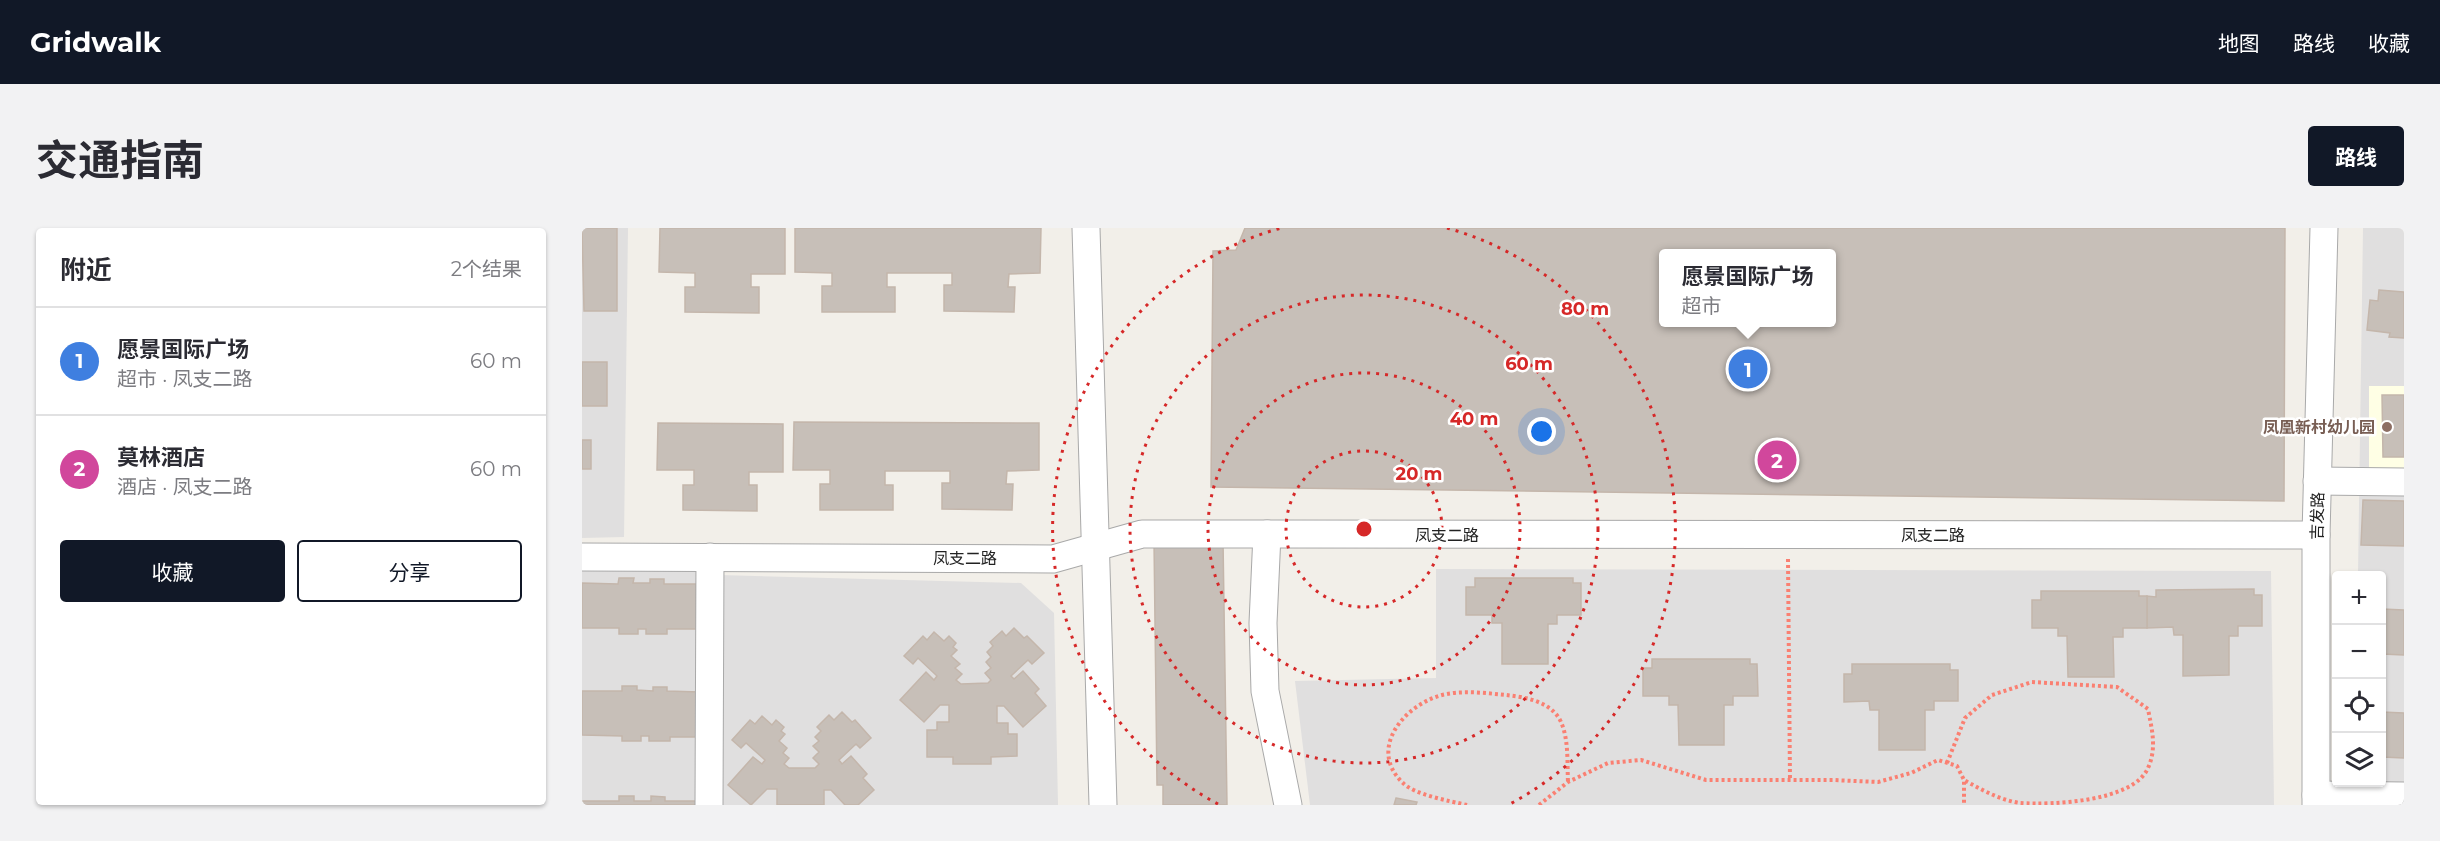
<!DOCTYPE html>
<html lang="zh">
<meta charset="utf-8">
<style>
body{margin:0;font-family:Montserrat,"Noto Sans SC",sans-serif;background:#f2f2f3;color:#2b2b33}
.controls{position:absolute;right:18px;bottom:18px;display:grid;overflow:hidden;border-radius:6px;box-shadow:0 2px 4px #0004}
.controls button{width:54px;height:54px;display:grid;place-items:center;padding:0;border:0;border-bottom:2px solid #e1e1e2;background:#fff;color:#2b2b33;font:30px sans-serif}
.you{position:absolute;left:960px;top:204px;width:21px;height:21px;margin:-15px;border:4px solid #fff;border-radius:50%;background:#1a73e8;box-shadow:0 0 0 9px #1a73e833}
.badge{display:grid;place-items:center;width:39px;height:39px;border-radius:50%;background:#111827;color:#fff;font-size:20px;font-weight:700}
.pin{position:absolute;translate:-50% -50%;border:3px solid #fff;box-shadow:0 2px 6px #0006}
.popup{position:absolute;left:1077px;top:21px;width:177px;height:78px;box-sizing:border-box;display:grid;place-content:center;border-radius:6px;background:#fff;filter:drop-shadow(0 2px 4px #0005);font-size:20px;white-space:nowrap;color:#7c7c81}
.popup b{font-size:22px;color:#2b2b33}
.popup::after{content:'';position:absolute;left:50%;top:100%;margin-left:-12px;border:12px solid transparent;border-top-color:#fff}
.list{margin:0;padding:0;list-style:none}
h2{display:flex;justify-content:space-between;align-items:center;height:78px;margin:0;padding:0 24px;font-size:26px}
h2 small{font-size:20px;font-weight:400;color:#7c7c81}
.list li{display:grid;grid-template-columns:39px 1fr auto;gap:18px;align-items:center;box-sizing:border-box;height:108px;padding:0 24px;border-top:2px solid #e1e1e2}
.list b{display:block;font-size:22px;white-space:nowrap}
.list p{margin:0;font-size:20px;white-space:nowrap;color:#7c7c81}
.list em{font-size:20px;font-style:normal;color:#7c7c81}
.actions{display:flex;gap:12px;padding:18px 24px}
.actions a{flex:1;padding:14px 0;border:2px solid #111827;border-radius:6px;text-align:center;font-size:21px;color:#111827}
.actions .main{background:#111827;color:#fff}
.icon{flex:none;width:33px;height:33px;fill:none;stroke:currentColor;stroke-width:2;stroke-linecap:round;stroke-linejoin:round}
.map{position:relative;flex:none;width:1822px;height:577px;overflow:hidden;border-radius:6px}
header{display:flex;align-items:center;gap:36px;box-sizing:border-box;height:84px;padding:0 30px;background:#111827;color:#fff}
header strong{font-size:28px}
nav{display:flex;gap:33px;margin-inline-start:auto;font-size:21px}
.intro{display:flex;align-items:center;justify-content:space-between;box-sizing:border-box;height:144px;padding:0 36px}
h1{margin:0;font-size:42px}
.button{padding:15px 27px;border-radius:6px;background:#111827;color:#fff;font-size:21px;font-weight:700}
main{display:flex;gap:36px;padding:0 36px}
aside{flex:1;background:#fff;border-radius:6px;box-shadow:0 2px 4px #0004}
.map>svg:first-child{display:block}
</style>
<header>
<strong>Gridwalk</strong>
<nav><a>地图</a><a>路线</a><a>收藏</a></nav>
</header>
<div class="intro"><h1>交通指南</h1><a class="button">路线</a></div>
<main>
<aside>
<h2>附近<small>2个结果</small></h2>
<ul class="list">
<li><span class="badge" style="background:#3f7fe0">1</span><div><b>愿景国际广场</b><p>超市 · 凤支二路</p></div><em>60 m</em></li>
<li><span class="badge" style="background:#d1479c">2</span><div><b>莫林酒店</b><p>酒店 · 凤支二路</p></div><em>60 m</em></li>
</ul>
<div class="actions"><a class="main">收藏</a><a>分享</a></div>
</aside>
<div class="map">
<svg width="1822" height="577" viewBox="0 0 1822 577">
<rect width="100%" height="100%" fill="#f2efe9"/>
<g fill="#e0dfdf">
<path d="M 0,0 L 46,0 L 42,309 L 0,310 Z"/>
<path d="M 1781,0 L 1822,0 L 1822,577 L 1800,554 L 1800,347 L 1776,347 Z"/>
<path d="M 854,341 L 1689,343 L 1692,577 L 728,577 L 713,453 L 854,450 Z"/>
<rect x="0" y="342" width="115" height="235"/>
<path d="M 137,347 L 439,355 L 472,385 L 476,577 L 137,577 Z"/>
</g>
<rect fill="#ffffe5" x="1787" y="158" width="35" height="82"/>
<g fill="#c7bfb8" stroke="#c4b6ab" stroke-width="1.5" fill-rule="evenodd">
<path d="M 0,0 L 35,0 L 35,83 L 2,83 Z"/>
<path d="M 78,0 L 203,0 L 203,46 L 169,46 L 169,59 L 177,59 L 177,85 L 103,84 L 103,59 L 113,59 L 113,45 L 77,44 Z"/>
<path d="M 213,0 L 459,0 L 458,45 L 427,46 L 426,59 L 433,59 L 432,84 L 362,83 L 362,57 L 370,57 L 370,45 L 305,45 L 305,59 L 313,59 L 313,84 L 240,84 L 240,58 L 250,58 L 250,45 L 213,44 Z"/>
<path d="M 663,0 L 1703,0 L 1702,273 L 629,259 L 631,23 L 654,22 ZM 1082,26 L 1250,26 L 1250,94 L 1082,94 Z"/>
<path d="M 1797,62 L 1822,64 L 1822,110 L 1807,109 L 1808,105 L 1785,102 L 1788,72 L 1796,73 Z"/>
<rect x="0" y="134" width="25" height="44"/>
<path d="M 1800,167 L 1822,167 L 1822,229 L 1801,229 Z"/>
<path d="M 212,194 L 457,195 L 457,242 L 425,243 L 424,256 L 431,256 L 430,282 L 360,281 L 360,255 L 368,255 L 368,243 L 303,243 L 303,257 L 311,257 L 311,282 L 238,282 L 238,256 L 248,256 L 248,242 L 211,242 Z"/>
<path d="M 76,195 L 201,196 L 201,244 L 167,244 L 167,257 L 175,257 L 175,283 L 101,282 L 101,257 L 112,257 L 112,242 L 75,242 Z"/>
<rect x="0" y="212" width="9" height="29"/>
<path d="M 1781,272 L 1822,273 L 1822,318 L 1779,317 Z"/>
<path d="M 641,312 L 645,577 L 581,577 L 581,557 L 575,557 L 572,313 Z"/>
<path d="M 37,350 L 52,350 L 51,355 L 68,355 L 68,351 L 82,351 L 82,356 L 114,356 L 114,401 L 85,401 L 85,406 L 64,406 L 64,401 L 56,401 L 56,406 L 37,406 L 37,400 L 0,400 L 0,355 L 36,356 Z"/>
<path d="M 893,350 L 991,350 L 991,355 L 999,355 L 999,387 L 975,387 L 975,396 L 966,396 L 966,436 L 920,436 L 920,395 L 910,395 L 910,387 L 884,387 L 884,359 L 893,359 Z"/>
<path d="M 1672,361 L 1672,367 L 1680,367 L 1680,398 L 1656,398 L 1656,408 L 1647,408 L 1647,447 L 1601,448 L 1601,407 L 1592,407 L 1591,399 L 1565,400 L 1565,368 L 1574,369 L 1574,362 Z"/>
<path d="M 1459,363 L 1557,363 L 1557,368 L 1565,368 L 1565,400 L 1541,400 L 1541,409 L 1531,409 L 1532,449 L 1486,449 L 1485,408 L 1476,408 L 1476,400 L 1450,400 L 1450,372 L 1459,372 Z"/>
<path d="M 1800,381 L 1822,382 L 1822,427 L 1800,426 Z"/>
<path d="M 432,400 L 442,410 L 445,408 L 462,425 L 450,436 L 446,432 L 429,448 L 432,451 L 441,443 L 457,461 L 453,465 L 464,478 L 441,499 L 422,478 L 415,478 L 415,495 L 426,495 L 426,506 L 435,506 L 435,528 L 409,529 L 409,536 L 371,536 L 371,529 L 345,529 L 345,502 L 355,502 L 355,494 L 367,494 L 367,477 L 358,477 L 342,494 L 318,472 L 344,444 L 352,452 L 355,448 L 336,430 L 331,436 L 322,428 L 341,408 L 345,412 L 352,404 L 362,413 L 367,408 L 374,415 L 371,419 L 375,422 L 369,428 L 378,436 L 373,440 L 380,446 L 374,452 L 379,456 L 406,455 L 409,452 L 403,445 L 409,440 L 404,434 L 409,429 L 405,424 L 411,418 L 408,414 L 420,403 L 424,408 Z"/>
<path d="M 1070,431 L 1168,431 L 1168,436 L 1175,436 L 1176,468 L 1151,468 L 1151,477 L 1142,477 L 1142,517 L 1097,517 L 1096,477 L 1087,477 L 1087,468 L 1061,468 L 1061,440 L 1070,440 Z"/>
<path d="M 1270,436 L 1368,436 L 1368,442 L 1376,442 L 1376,473 L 1352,473 L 1352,482 L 1343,482 L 1343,522 L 1297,522 L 1297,482 L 1288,482 L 1287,473 L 1262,474 L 1262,446 L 1270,446 Z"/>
<path d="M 40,458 L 55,458 L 55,462 L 71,463 L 71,459 L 85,459 L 85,463 L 117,464 L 117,509 L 88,509 L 88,513 L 67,513 L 67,508 L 59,508 L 59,513 L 40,513 L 40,508 L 0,507 L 0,463 L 40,463 Z"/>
<path d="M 260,484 L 270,494 L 273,492 L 289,510 L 278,520 L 274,516 L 257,532 L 260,536 L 269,528 L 285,546 L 281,550 L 292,562 L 276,577 L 263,577 L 249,562 L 242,562 L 242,577 L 195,577 L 195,561 L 185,561 L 169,577 L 146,557 L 171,529 L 180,536 L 183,532 L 164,515 L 159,520 L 150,512 L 168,492 L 173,496 L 180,488 L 190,497 L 194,492 L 202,499 L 199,503 L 203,506 L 197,513 L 205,520 L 201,525 L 207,530 L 202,536 L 207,540 L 233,540 L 237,536 L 231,530 L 237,524 L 231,518 L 237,513 L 233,509 L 239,503 L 235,499 L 247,487 L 252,492 Z"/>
<path d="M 1800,484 L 1822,485 L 1822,530 L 1800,529 Z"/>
<path d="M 37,568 L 52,568 L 52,573 L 69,573 L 69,568 L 83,569 L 83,573 L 115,573 L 115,577 L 0,577 L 0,573 L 37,573 Z"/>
<path d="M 814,570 L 835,574 L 834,577 L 812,577 Z"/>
</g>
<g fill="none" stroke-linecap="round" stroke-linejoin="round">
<defs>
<g id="minor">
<path d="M 504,0 L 521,577"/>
<path d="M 1735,253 L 1822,254"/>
<path d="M 685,306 L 681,395 L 683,463 L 706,577"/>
<path d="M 0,329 L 471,331 L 560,306 L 1734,307"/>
<path d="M 1734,567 L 1822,568"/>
<path d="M 127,577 L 128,329"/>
<path d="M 1734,577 L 1734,307 L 1742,0"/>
</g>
</defs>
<use href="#minor" stroke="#a9a9a9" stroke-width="29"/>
<g stroke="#fa8072" stroke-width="4" stroke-dasharray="3 3" stroke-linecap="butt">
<path d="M 1206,331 L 1208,552"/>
<path d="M 1365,535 L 1383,490 L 1410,467 L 1450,454 L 1535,459 L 1566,481 C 1570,502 1575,520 1566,540 C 1551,574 1470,577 1438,575 C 1418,572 1400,562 1382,552"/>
<path d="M 885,577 C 868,573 833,567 821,555 C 785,521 822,477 860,467 C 881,462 903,465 924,467 C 944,469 970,474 979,494 C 987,512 985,535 986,554"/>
<path d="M 957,577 L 986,554 L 1026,535 L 1059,532 L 1124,552 L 1251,552 L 1296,554 L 1329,545 L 1356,532 L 1375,538 L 1382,552 L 1382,577"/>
</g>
<use href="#minor" stroke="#fff" stroke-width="27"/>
</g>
<g fill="none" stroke="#d62828" stroke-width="3" stroke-dasharray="3 6">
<circle cx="782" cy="301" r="78"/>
<circle cx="782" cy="301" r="156"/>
<circle cx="782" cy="301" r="234"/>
<path d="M636 576A312 312 0 0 1 699 0M865 0A312 312 0 0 1 928 576"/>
</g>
<circle fill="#8d6e63" stroke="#fff" stroke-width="2" cx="1805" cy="199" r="6"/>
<g text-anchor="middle" stroke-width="5" stroke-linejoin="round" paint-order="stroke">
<g font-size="16" font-weight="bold" fill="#785e54" stroke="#fff" text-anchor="end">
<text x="1793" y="205">凤凰新村幼儿园</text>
</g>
<g font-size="16" fill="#222" stroke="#fff">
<text transform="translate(1735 288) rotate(-89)" y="6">吉发路</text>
<text x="865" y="313">凤支二路</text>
<text x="1351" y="313">凤支二路</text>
<text x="383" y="336">凤支二路</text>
</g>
</g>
<circle cx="782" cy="301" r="9" fill="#d62828" stroke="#fff" stroke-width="3"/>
<g font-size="18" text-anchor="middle" font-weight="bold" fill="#d62828" stroke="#fff" stroke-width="5" stroke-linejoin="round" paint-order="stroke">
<text x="1003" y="87">80 m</text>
<text x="947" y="142">60 m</text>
<text x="892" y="197">40 m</text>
<text x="837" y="252">20 m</text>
</g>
</svg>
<div class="controls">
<button>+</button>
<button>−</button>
<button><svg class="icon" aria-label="locate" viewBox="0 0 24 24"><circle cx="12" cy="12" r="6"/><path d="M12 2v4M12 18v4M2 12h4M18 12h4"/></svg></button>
<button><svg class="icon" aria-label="layers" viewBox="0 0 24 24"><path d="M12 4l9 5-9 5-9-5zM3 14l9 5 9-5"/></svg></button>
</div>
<div class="you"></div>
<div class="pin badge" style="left:1166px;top:141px;background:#3f7fe0">1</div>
<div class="popup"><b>愿景国际广场</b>超市</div>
<div class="pin badge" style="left:1195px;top:232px;background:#d1479c">2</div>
</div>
</main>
